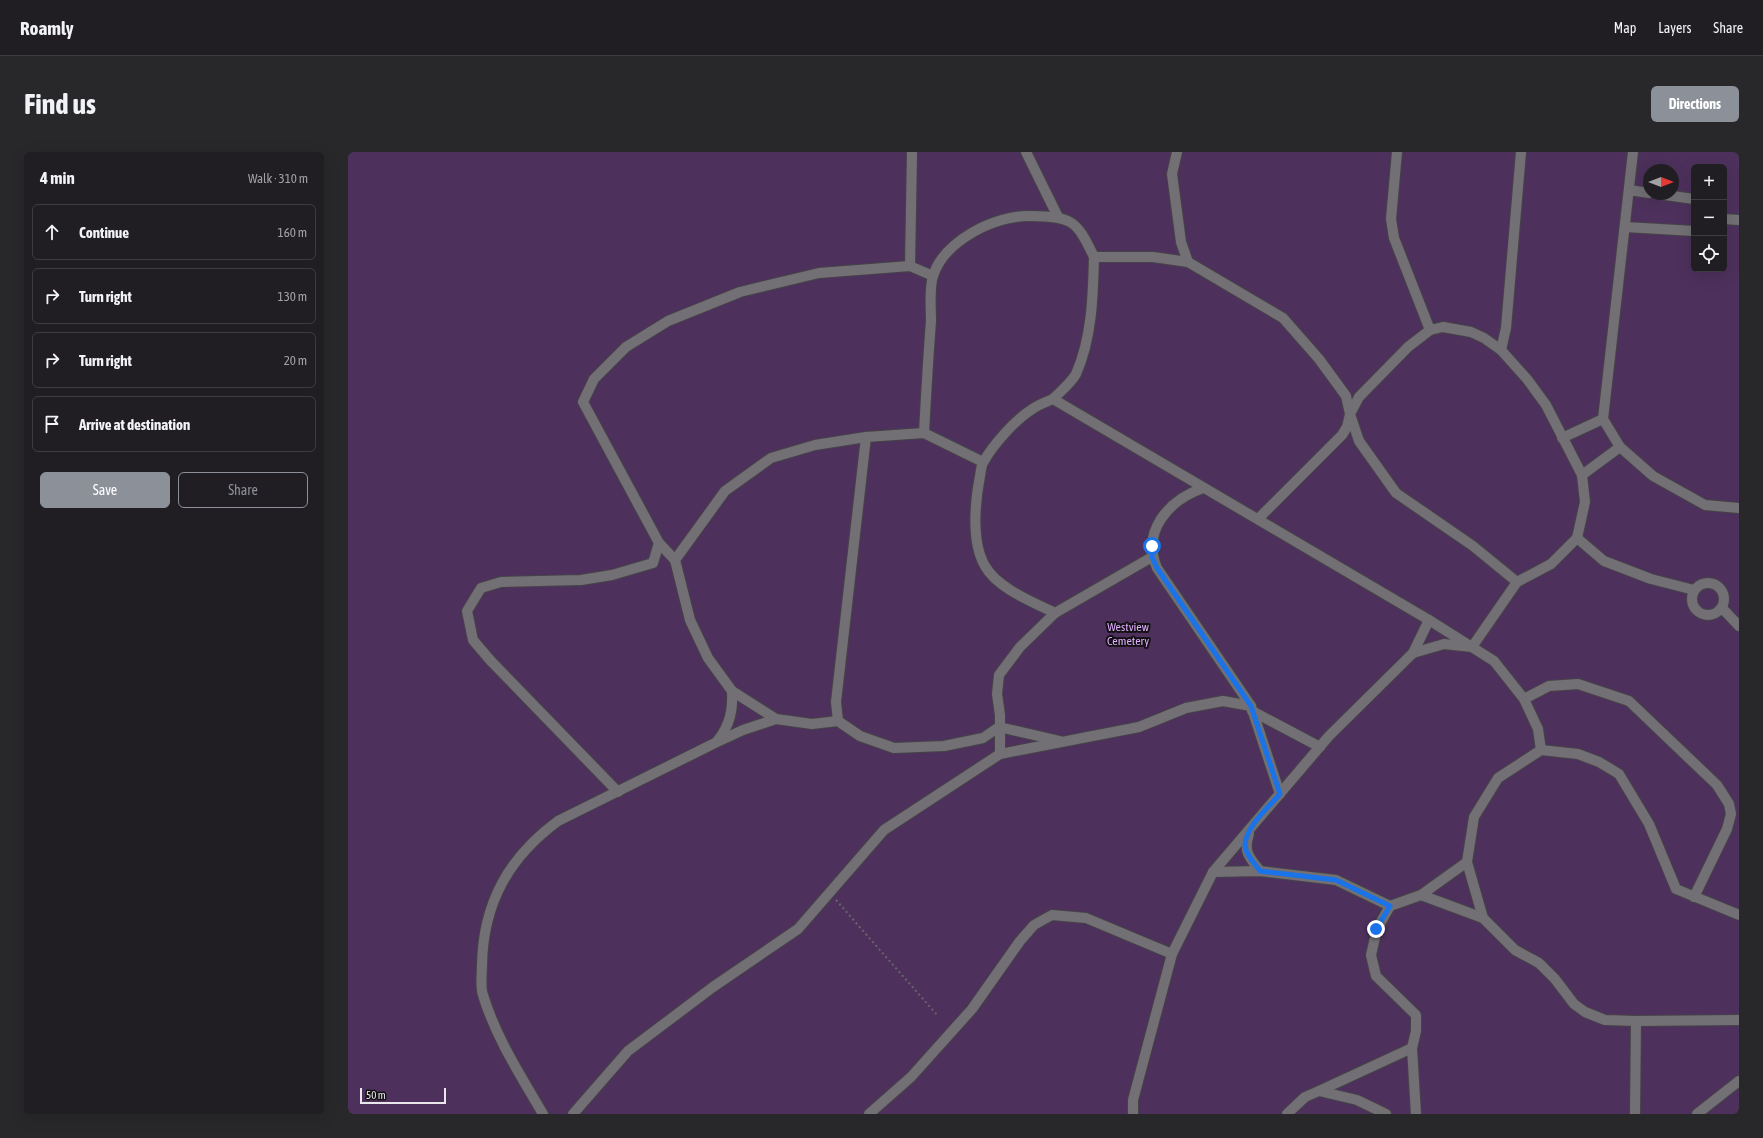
<!DOCTYPE html>
<meta charset="utf-8">
<style>
body{margin:0;font-family:"Asap Condensed",sans-serif;background:#28272a;color:#f1f3f6}
.controls{position:absolute;right:12px;top:12px;display:grid;overflow:hidden;border-radius:6px;box-shadow:0 4px 16px #0002}
.controls button{width:36px;height:36px;display:grid;place-items:center;padding:0;border:0;border-bottom:1px solid #3d3c40;background:#201e22;color:#f1f3f6;font:20px sans-serif}
.compass{position:absolute;left:1295px;top:12px;width:36px;height:36px;border-radius:50%;background:#201e22;box-shadow:0 4px 16px #0002;rotate:90deg}
.scale{position:absolute;left:12px;bottom:10px;width:86px;box-sizing:border-box;padding-left:4px;border:2px solid #e9e7eb;border-top:0;font-size:11px;line-height:14px;white-space:nowrap;color:#e9e7eb;-webkit-text-stroke:3px #131114;paint-order:stroke}
.stop{position:absolute;width:12px;height:12px;margin:-9px;border:3px solid #1a73e8;border-radius:50%;background:#fff}
.stop.end{background:#1a73e8;border-color:#fff;box-shadow:0 1px 4px #0008}
.list{margin:0;padding:0;list-style:none}
h2{display:flex;justify-content:space-between;align-items:center;height:52px;margin:0;padding:0 16px;font-size:17px}
h2 small{font-size:13px;font-weight:400;color:#a2a2a5}
.list li{display:grid;grid-template-columns:26px 1fr auto;gap:12px;align-items:center;box-sizing:border-box;height:56px;margin:0 8px 8px;padding:0 8px;border:1px solid #3d3c40;border-radius:6px}
.list b{display:block;font-size:15px;white-space:nowrap}
.list em{font-size:13px;font-style:normal;color:#a2a2a5}
.actions{display:flex;gap:8px;padding:12px 16px}
.actions a{flex:1;padding:9px 0;border:1px solid #8c9099;border-radius:6px;text-align:center;font-size:14px;color:#8c9099}
.actions .main{background:#8c9099;color:#fff}
.icon{flex:none;width:22px;height:22px;fill:none;stroke:currentColor;stroke-width:2;stroke-linecap:round;stroke-linejoin:round}
.map{position:relative;flex:none;width:1391px;height:962px;overflow:hidden;border-radius:6px}
header{display:flex;align-items:center;gap:24px;box-sizing:border-box;height:56px;padding:0 20px;background:#201e22;border-bottom:1px solid #3d3c40}
header strong{font-size:19px}
nav{display:flex;gap:22px;margin-inline-start:auto;font-size:14px}
.intro{display:flex;align-items:center;justify-content:space-between;box-sizing:border-box;height:96px;padding:0 24px}
h1{margin:0;font-size:28px}
.button{padding:10px 18px;border-radius:6px;background:#8c9099;color:#fff;font-size:14px;font-weight:700}
main{display:flex;gap:24px;padding:0 24px}
aside{flex:1;background:#201e22;border-radius:6px;box-shadow:0 4px 16px #0002}
.map>svg:first-child{display:block}
</style>
<header>
<strong>Roamly</strong>
<nav><a>Map</a><a>Layers</a><a>Share</a></nav>
</header>
<div class="intro"><h1>Find us</h1><a class="button">Directions</a></div>
<main>
<aside>
<h2>4 min<small>Walk · 310 m</small></h2>
<ul class="list">
<li><svg class="icon" aria-label="ahead" viewBox="0 0 24 24"><path d="M12 20V5M6 11l6-6 6 6"/></svg><div><b>Continue</b></div><em>160 m</em></li>
<li><svg class="icon" aria-label="right" viewBox="0 0 24 24"><path d="M7 20v-9h11M14 6l5 5-5 5"/></svg><div><b>Turn right</b></div><em>130 m</em></li>
<li><svg class="icon" aria-label="right" viewBox="0 0 24 24"><path d="M7 20v-9h11M14 6l5 5-5 5"/></svg><div><b>Turn right</b></div><em>20 m</em></li>
<li><svg class="icon" aria-label="arrive" viewBox="0 0 24 24"><path d="M6 21V4h12l-3 4 3 4H6"/></svg><div><b>Arrive at destination</b></div></li>
</ul>
<div class="actions"><a class="main">Save</a><a>Share</a></div>
</aside>
<div class="map">
<svg width="1391" height="962" viewBox="0 0 1391 962">
<rect width="100%" height="100%" fill="#2b282e"/>
<path fill="#4d315c" fill-rule="evenodd" d="M 0,0 L 1391,0 L 1391,962 L 0,962 ZM 1346,15 L 1376,15 L 1376,117 L 1346,117 ZM 1301,18 L 1325,18 L 1325,42 L 1301,42 Z"/>
<g fill="none" stroke-linecap="round" stroke-linejoin="round">
<defs>
<g id="minor">
<path d="M 678,0 L 710,65"/>
<path d="M 829,0 L 824,22 L 833,90 L 840,110"/>
<path d="M 1049,0 L 1043,67 L 1046,86 L 1082,178"/>
<path d="M 1285,0 L 1255,267 L 1272,295 L 1305,324 L 1357,353 L 1391,356"/>
<path d="M 1281,38 L 1301,41"/>
<path d="M 1310,42 L 1346,47"/>
<path d="M 1376,67 L 1391,68"/>
<path d="M 1277,75 L 1346,79"/>
<path d="M 562,114 L 564,0"/>
<path d="M 1153,198 L 1158,176 L 1173,0"/>
<path d="M 705,247 C 698,250 689,253 683,258 C 667,268 645,293 636,309 C 633,313 633,319 632,324 C 627,350 623,390 637,414 C 649,436 685,450 707,461"/>
<path d="M 576,281 C 578,244 580,207 583,169 C 583,155 581,137 585,124 C 596,89 647,63 682,64 C 724,65 728,67 746,105"/>
<path d="M 518,285 L 467,293 L 423,306 L 377,339 L 327,408 L 342,468 L 360,506 L 384,539 L 428,567 L 464,572 L 490,569 L 512,584 L 546,596 L 596,594 L 635,586 L 651,575 L 712,589"/>
<path d="M 1214,286 L 1255,267"/>
<path d="M 1234,323 L 1272,295"/>
<path d="M 855,336 C 821,348 793,379 809,416 L 903,554 L 932,642"/>
<path d="M 1229,386 L 1256,409 L 1303,427 L 1346,438"/>
<path d="M 327,408 L 311,391 L 235,250 L 246,227 L 278,195 L 320,169 L 392,140 L 471,121 L 562,114 L 585,124"/>
<circle cx="1360" cy="447" r="16"/>
<path d="M 1374,456 L 1391,474"/>
<path d="M 1081,468 L 1146,509 L 1176,547 L 1190,577 L 1193,598 L 1150,626 L 1126,665 L 1119,710 L 1135,766"/>
<path d="M 1065,501 L 1096,492 L 1124,495 L 1169,430 L 1203,412 L 1229,386 L 1237,350 L 1234,323 L 1198,253 L 1179,227 L 1153,198 L 1136,186 L 1123,180 L 1095,175 L 1082,178 L 1060,195 L 1011,245 L 1002,262 L 1011,289 L 1048,341 L 1125,394 L 1169,430"/>
<path d="M 1176,547 L 1201,534 L 1230,532 L 1281,549 L 1369,633 L 1381,652 L 1383,662 L 1379,677 L 1346,745"/>
<path d="M 904,559 L 972,595"/>
<path d="M 490,569 L 488,550 L 518,285 L 576,281 L 635,310"/>
<path d="M 370,588 C 382,573 385,558 384,539"/>
<path d="M 1193,598 L 1230,602 L 1251,610 L 1271,622 L 1301,672 L 1328,737 L 1391,763"/>
<path d="M 652,602 L 652,563 L 649,542 L 651,523 L 672,495 L 707,461 L 804,405"/>
<path d="M 270,640 L 142,508 L 125,488 L 119,459 L 133,436 L 153,430 L 233,428 L 264,423 L 305,411 L 311,391"/>
<path d="M 901,682 C 895,700 901,705 912,719"/>
<path d="M 865,720 L 912,719 L 988,728 L 1042,754"/>
<path d="M 1073,743 L 1135,766 L 1167,798 L 1191,811 L 1207,827 L 1226,852 L 1237,860 L 1257,868 L 1288,869 L 1391,868"/>
<path d="M 971,939 L 1064,896"/>
<path d="M 195,962 C 173,924 148,886 135,843 C 132,835 134,822 134,813 C 135,751 161,705 210,669 L 369,590 L 395,578 L 428,567"/>
<path d="M 225,962 L 280,899 L 365,835 L 450,777 L 536,678 L 652,602 L 791,575 L 838,556 L 875,549 L 903,554"/>
<path d="M 521,962 L 563,925 L 624,857 L 672,789 L 686,773 L 704,763 L 738,766 L 824,802"/>
<path d="M 785,962 L 785,948 L 824,802 L 865,720 L 981,584 L 1065,501 L 1081,468 L 705,247 C 712,240 723,231 728,222 C 744,186 745,144 746,105 L 805,105 L 840,110 L 935,166 L 971,207 L 998,244 L 1002,262 L 999,275 L 994,283 L 910,367"/>
<path d="M 939,962 L 957,945 L 971,939 L 1009,948 L 1038,962"/>
<path d="M 1068,962 L 1064,896 L 1068,879 L 1068,863 L 1028,824 L 1023,803 L 1029,777 L 1042,754 L 1073,743 L 1119,710"/>
<path d="M 1287,962 L 1288,869"/>
<path d="M 1349,962 L 1391,929"/>
</g>
</defs>
<use href="#minor" stroke="#464348" stroke-width="12"/>
<g stroke="#68656b" stroke-width="2" stroke-dasharray="2 3" stroke-linecap="butt">
<path d="M 488,748 L 590,864"/>
<path d="M 0,961 L 2,962"/>
</g>
<use href="#minor" stroke="#727074" stroke-width="10"/>
</g>
<g fill="none" stroke-linecap="round" stroke-linejoin="round">
<path stroke="#1a73e8" stroke-width="5" d="M 804,394 L 804,405 L 809,416 L 903,554 L 932,642 C 920,656 898,674 897,693 C 897,702 907,712 912,719 L 988,728 L 1042,754 L 1028,777"/>
</g>
<g text-anchor="middle" stroke-width="4" stroke-linejoin="round" paint-order="stroke">
<g font-size="12" fill="#e2afff" stroke="#131114">
<text x="780" y="479">Westview<tspan x="780" dy="14">Cemetery</tspan></text>
</g>
</g>
</svg>
<div class="controls">
<button>+</button>
<button>−</button>
<button><svg class="icon" aria-label="locate" viewBox="0 0 24 24"><circle cx="12" cy="12" r="6"/><path d="M12 2v4M12 18v4M2 12h4M18 12h4"/></svg></button>
</div>
<svg class="compass" viewBox="-18 -18 36 36"><path d="M0-13l5 13h-10z" fill="#e53935"/><path d="M0 13l5-13h-10z" fill="#a2a2a5"/></svg>
<div class="scale">50 m</div>
<div class="stop" style="left:804px;top:394px"></div>
<div class="stop end" style="left:1028px;top:777px"></div>
</div>
</main>
